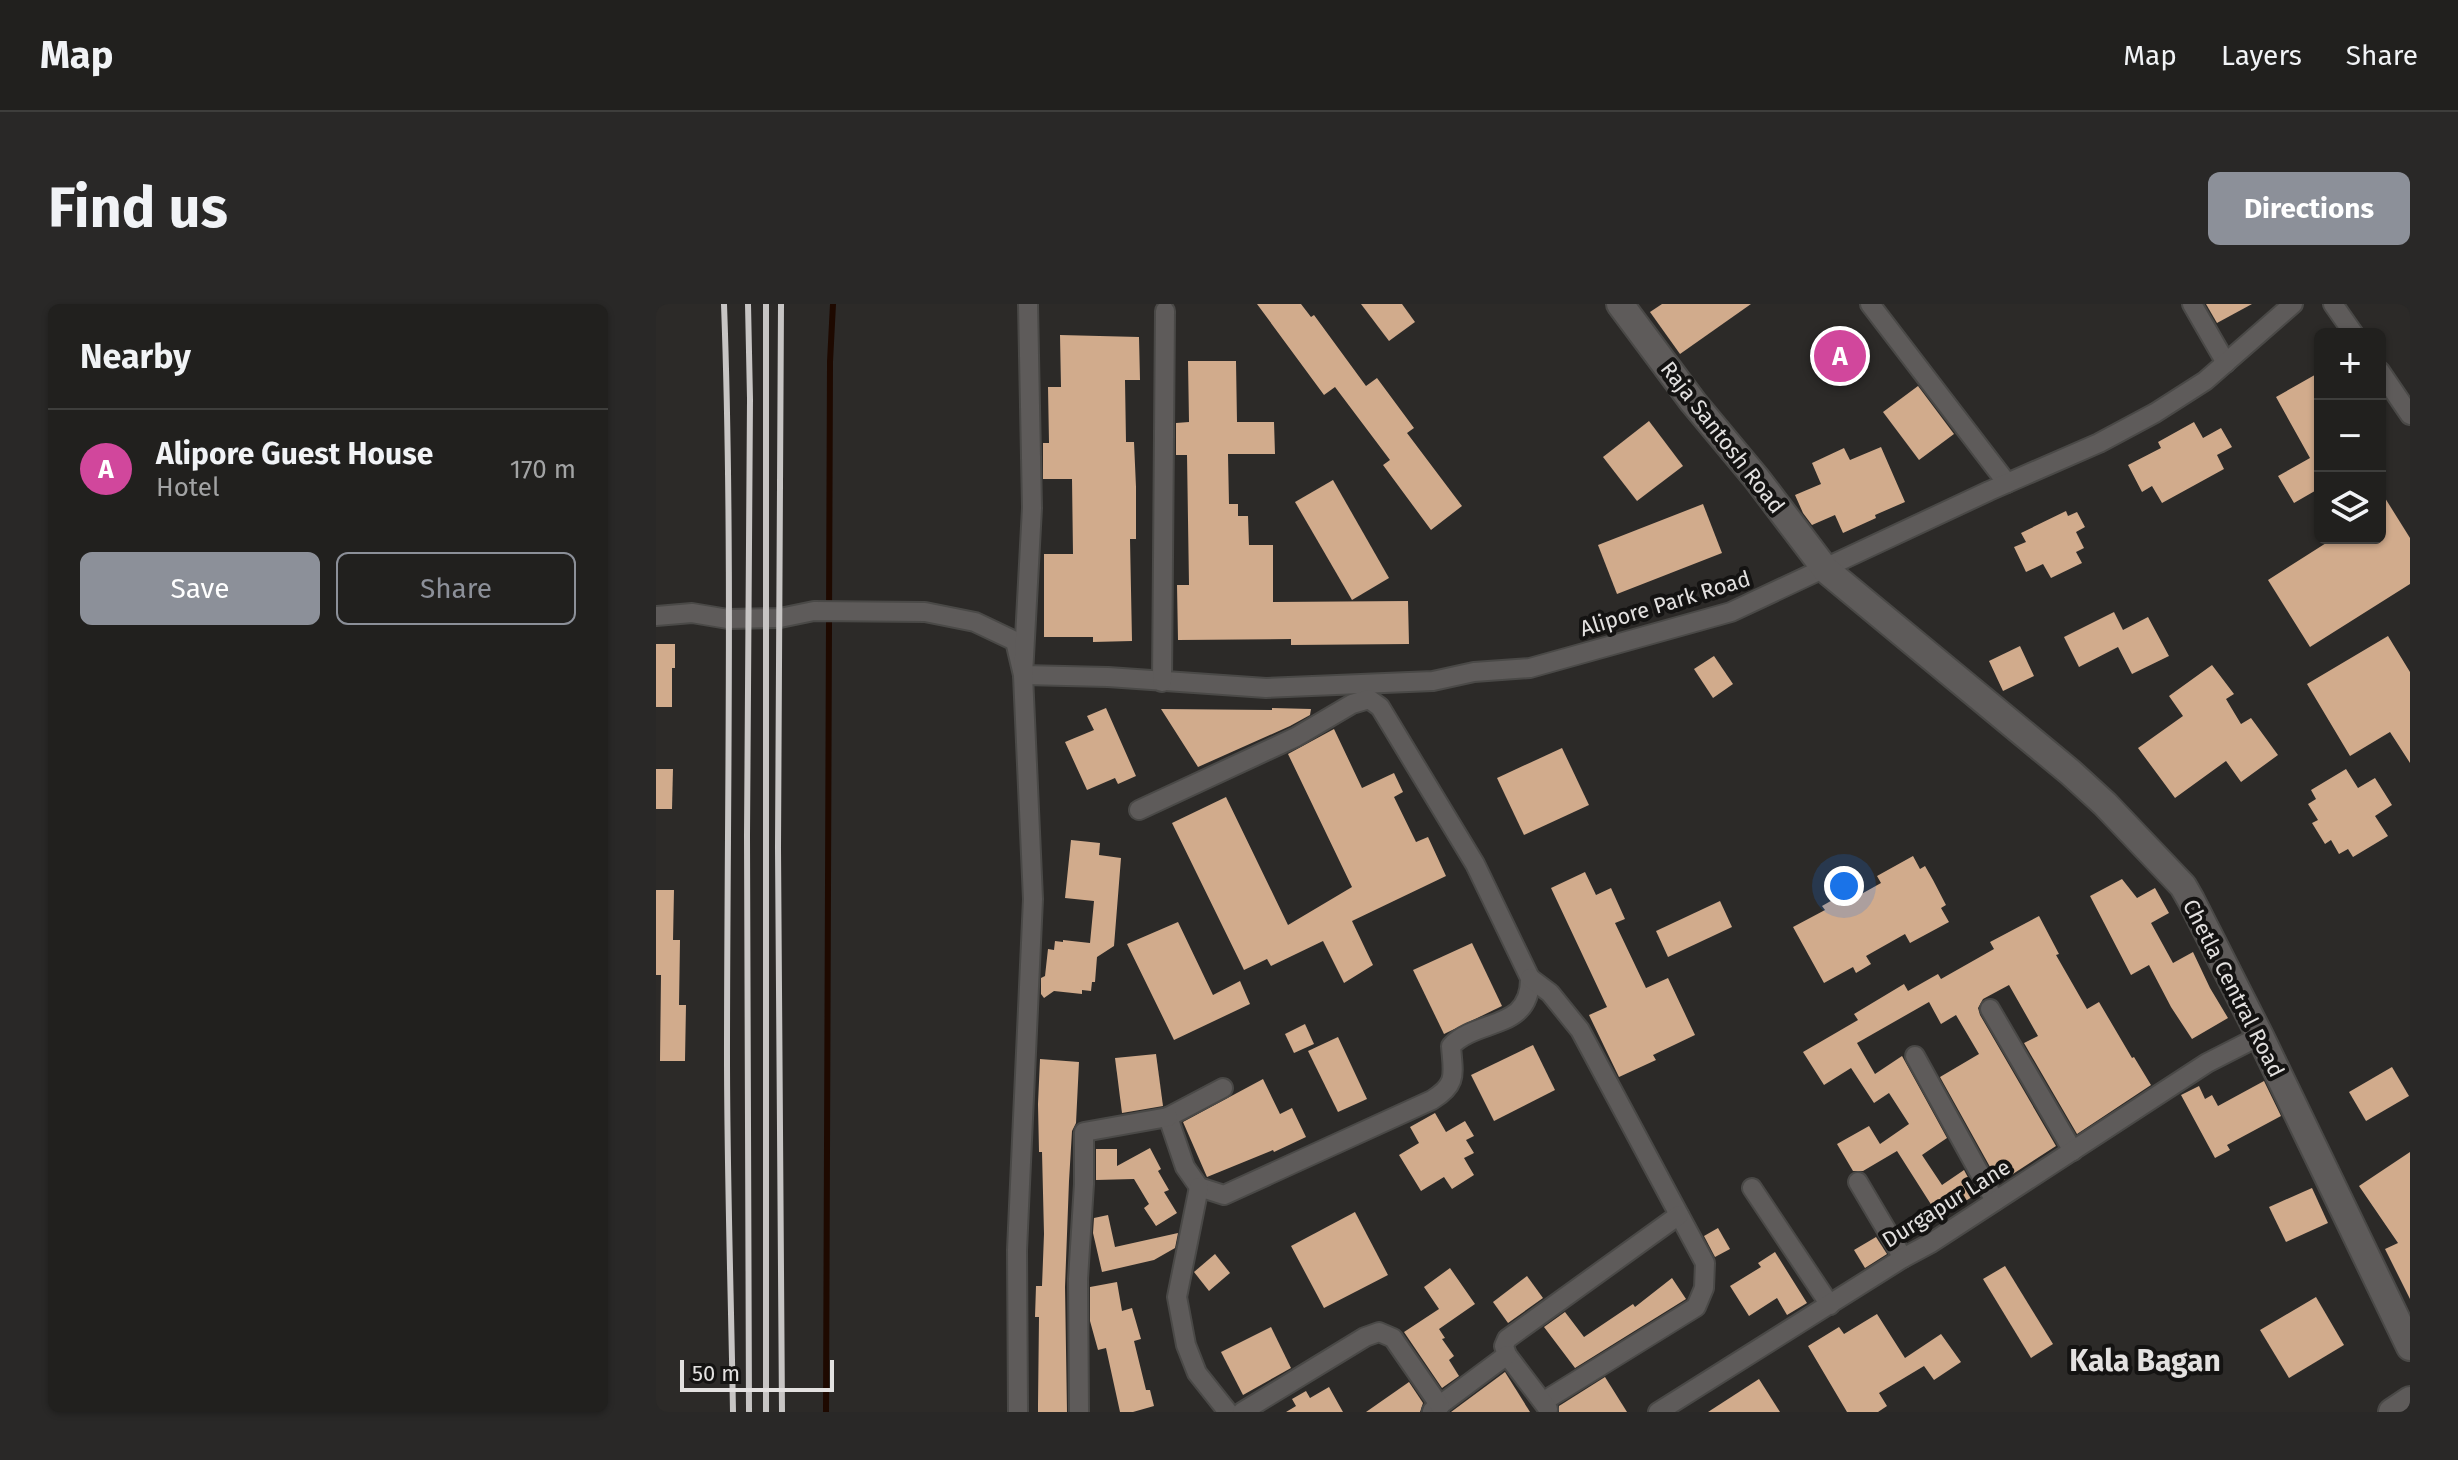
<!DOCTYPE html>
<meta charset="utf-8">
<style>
body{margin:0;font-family:"Fira Sans",sans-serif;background:#292827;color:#f1f3f6}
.controls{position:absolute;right:24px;top:24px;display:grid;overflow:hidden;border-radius:12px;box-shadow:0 2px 6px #0004}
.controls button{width:72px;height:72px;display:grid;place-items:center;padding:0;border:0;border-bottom:2px solid #3e3e3c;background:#21201e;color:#f1f3f6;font:40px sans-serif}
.scale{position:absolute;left:24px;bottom:20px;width:154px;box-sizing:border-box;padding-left:8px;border:4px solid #e3e1e0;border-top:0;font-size:22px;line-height:28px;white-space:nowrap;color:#e3e1e0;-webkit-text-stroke:6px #141312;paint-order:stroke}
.you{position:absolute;left:1188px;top:582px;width:28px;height:28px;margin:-20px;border:6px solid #fff;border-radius:50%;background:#1a73e8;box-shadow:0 0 0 12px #1a73e833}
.badge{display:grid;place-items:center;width:52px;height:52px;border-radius:50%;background:#8c9099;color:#fff;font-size:26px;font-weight:700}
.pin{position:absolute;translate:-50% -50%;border:4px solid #fff;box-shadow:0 2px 8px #0006}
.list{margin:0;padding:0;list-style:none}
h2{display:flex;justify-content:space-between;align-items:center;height:104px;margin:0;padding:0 32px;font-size:34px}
h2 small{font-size:26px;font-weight:400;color:#a2a3a4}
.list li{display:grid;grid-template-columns:52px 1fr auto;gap:24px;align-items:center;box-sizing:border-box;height:120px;padding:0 32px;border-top:2px solid #3e3e3c}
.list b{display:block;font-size:30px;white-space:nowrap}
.list p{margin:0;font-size:26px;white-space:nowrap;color:#a2a3a4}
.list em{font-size:26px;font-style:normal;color:#a2a3a4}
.actions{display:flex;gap:16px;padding:24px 32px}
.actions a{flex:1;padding:18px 0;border:2px solid #8c9099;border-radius:12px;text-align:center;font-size:28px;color:#8c9099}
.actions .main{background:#8c9099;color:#fff}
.icon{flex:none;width:44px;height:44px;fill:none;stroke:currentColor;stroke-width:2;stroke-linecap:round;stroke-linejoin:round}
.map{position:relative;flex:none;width:1754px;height:1108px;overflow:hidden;border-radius:12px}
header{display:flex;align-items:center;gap:48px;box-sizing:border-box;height:112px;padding:0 40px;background:#21201e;border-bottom:2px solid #3e3e3c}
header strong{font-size:38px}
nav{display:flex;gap:44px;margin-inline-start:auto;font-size:28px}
.intro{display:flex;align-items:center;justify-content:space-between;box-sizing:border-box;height:192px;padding:0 48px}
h1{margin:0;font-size:56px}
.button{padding:20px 36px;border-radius:12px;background:#8c9099;color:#fff;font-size:28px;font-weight:700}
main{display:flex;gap:48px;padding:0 48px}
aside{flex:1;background:#21201e;border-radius:12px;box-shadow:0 2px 6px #0004}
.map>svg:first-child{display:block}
</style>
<header>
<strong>Map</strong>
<nav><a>Map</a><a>Layers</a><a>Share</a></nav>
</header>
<div class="intro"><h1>Find us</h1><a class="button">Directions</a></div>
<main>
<aside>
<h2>Nearby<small></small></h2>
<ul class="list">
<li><span class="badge" style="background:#d1479c">A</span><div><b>Alipore Guest House</b><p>Hotel</p></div><em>170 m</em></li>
</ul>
<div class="actions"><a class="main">Save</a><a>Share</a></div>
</aside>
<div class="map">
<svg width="1754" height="1108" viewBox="0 0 1754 1108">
<rect width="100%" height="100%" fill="#2c2a28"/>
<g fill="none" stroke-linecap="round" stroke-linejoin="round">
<path stroke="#1e0900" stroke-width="6" d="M 170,1108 L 174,58 L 177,0"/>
</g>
<g fill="#d1ab8c">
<path d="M 601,0 L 645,0 L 655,13 L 658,11 L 710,82 L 721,74 L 758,124 L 751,129 L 806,202 L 775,226 L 727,161 L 734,156 L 679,83 L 668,91 Z"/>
<path d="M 705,0 L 746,0 L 759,18 L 733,37 Z"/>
<path d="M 1006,0 L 1095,0 L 1024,50 L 994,8 Z"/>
<path d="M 1550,0 L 1596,0 L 1561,19 Z"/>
<path d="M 404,31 L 483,33 L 484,76 L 469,76 L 470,138 L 478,138 L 480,183 L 480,235 L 474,235 L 476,337 L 437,338 L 437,333 L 388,333 L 388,250 L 417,250 L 416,175 L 387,175 L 387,139 L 393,139 L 392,83 L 405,83 Z"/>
<path d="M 532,57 L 580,57 L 581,118 L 618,118 L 619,150 L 572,150 L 573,200 L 582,200 L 582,212 L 592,212 L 593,241 L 617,241 L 617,298 L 752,297 L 753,340 L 635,341 L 635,335 L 522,336 L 521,281 L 533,281 L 531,151 L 520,151 L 520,119 L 533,118 Z"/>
<path d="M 1664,68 L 1664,184 L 1638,199 L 1622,172 L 1654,154 L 1620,93 Z"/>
<path d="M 1262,82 L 1298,130 L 1263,156 L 1227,108 Z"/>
<path d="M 993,117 L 1027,162 L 981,197 L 947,153 Z"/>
<path d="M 1538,118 L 1547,134 L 1565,124 L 1576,143 L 1561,151 L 1568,165 L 1506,199 L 1496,182 L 1486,188 L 1472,161 L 1505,144 L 1502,138 Z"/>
<path d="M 1225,143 L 1249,198 L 1219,211 L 1220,214 L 1187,229 L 1179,211 L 1156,221 L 1147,209 L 1139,191 L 1165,180 L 1156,159 L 1188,144 L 1194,156 Z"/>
<path d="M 677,176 L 733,274 L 696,296 L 639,198 Z"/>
<path d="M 1724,186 L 1754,234 L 1754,280 L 1654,343 L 1612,276 L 1678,234 L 1724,234 Z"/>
<path d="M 1047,200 L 1066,249 L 961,290 L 942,241 Z"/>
<path d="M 1410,207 L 1412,212 L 1421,208 L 1429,223 L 1420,228 L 1428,244 L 1420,248 L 1426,259 L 1395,274 L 1387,260 L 1370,268 L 1358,243 L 1370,238 L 1365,229 Z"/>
<path d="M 1458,308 L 1467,326 L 1492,313 L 1513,352 L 1476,370 L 1462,343 L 1423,363 L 1408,333 Z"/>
<path d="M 1732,332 L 1754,368 L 1754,459 L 1734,428 L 1694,452 L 1651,380 Z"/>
<path d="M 0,340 L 19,340 L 19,364 L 16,364 L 16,403 L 0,403 Z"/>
<path d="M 1364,342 L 1378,372 L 1347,387 L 1333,357 Z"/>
<path d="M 1058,352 L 1077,380 L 1057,394 L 1038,365 Z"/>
<path d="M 1556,361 L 1578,390 L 1570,395 L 1585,420 L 1595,414 L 1622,451 L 1585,478 L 1570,457 L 1519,494 L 1482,444 L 1527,412 L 1513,392 Z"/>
<path d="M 450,404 L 480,472 L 462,480 L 459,474 L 431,486 L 409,438 L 438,426 L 431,412 Z"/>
<path d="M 616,404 L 655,405 L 654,411 L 634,422 L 542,463 L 505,405 L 616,406 Z"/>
<path d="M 678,425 L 706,484 L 738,469 L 747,488 L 738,493 L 760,538 L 772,533 L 790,572 L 696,617 L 717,661 L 688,679 L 667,637 L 615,662 L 611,655 L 588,666 L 516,519 L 570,493 L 632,621 L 696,583 L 632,450 Z"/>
<path d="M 906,444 L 933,501 L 868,531 L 841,474 Z"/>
<path d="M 0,465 L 17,465 L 16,505 L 0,505 Z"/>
<path d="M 1690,465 L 1702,484 L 1719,474 L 1736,501 L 1719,512 L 1732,532 L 1697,553 L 1692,545 L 1683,550 L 1675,536 L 1669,540 L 1656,519 L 1662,516 L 1652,500 L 1660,495 L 1655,486 Z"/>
<path d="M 415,536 L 444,539 L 443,551 L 465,554 L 458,642 L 441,653 L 439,678 L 436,678 L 435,687 L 426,686 L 426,690 L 398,687 L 388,694 L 385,690 L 385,674 L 389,672 L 392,645 L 398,646 L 399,637 L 407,638 L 407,636 L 434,639 L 438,597 L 409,594 Z"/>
<path d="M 1257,552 L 1264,565 L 1269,562 L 1277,576 L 1290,601 L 1285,604 L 1293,618 L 1254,639 L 1249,630 L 1210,652 L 1215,660 L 1200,669 L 1197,663 L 1168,679 L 1137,623 L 1169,606 L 1166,602 L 1180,594 L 1184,602 L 1225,579 L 1221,572 Z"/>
<path d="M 929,568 L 940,591 L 955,584 L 969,615 L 959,619 L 990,684 L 1012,674 L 1039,731 L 997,751 L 1000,756 L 963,773 L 933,711 L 951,703 L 895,584 Z"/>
<path d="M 1466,575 L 1481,594 L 1499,584 L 1513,609 L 1495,619 L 1517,659 L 1537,648 L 1554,684 L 1572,714 L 1536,735 L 1515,703 L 1493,661 L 1475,671 L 1434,592 Z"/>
<path d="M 0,586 L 18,586 L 17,636 L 24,636 L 23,701 L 30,701 L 29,757 L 4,757 L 5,671 L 0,671 Z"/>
<path d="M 1064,597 L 1076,623 L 1012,653 L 1000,627 Z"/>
<path d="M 1383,612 L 1403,650 L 1400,651 L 1431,705 L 1443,698 L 1476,754 L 1478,753 L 1495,781 L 1421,830 L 1368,739 L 1382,732 L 1353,681 L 1327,695 L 1322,704 L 1324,711 L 1400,842 L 1343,879 L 1284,773 L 1323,750 L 1300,711 L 1285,720 L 1273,698 L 1201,739 L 1219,770 L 1246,752 L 1291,834 L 1266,851 L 1286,881 L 1308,866 L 1321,890 L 1283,913 L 1241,847 L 1207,867 L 1197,867 L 1181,840 L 1213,822 L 1224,840 L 1253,820 L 1233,789 L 1218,799 L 1195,764 L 1168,781 L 1147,748 L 1202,716 L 1198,710 L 1248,680 L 1252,687 L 1282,670 L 1285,675 L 1338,645 L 1334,638 Z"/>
<path d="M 522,618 L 557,691 L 584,677 L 594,700 L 518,736 L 471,640 Z"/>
<path d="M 816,639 L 846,702 L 788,730 L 757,666 Z"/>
<path d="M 649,720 L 658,740 L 638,749 L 629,730 Z"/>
<path d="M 682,733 L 711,795 L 682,808 L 652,747 Z"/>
<path d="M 877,741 L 899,786 L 838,817 L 815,771 Z"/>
<path d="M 500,750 L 507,802 L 466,809 L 459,754 Z"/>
<path d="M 384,755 L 423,758 L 420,819 L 416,827 L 413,877 L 409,983 L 411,1108 L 382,1108 L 382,1100 L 383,1013 L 379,1013 L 380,982 L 386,982 L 388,930 L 386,848 L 383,848 L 382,800 Z"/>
<path d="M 1736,763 L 1753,792 L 1710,817 L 1693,788 Z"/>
<path d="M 607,775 L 624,810 L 636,804 L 650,833 L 618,848 L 617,846 L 551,873 L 527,818 Z"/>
<path d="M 1608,777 L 1625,812 L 1571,841 L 1574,846 L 1559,854 L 1525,791 L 1543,782 L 1549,795 L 1556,791 L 1562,802 Z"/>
<path d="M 779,809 L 790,828 L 809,817 L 818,832 L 810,836 L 818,849 L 808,854 L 818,871 L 796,885 L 788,873 L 765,887 L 743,851 L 763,839 L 754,823 Z"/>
<path d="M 494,844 L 505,865 L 502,867 L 513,886 L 508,888 L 521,909 L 500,922 L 488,904 L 493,900 L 478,875 L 440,876 L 440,845 L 461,845 L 461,862 Z"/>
<path d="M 1754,848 L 1754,995 L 1729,945 L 1742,939 L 1703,882 Z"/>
<path d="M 1656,884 L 1672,919 L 1630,938 L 1613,903 Z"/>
<path d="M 699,908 L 732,971 L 668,1004 L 635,942 Z"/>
<path d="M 452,911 L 459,943 L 522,929 L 519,944 L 498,956 L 446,968 L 437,929 L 438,914 Z"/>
<path d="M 1062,924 L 1074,945 L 1059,953 L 1048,932 Z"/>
<path d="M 1220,933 L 1231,950 L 1209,964 L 1198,946 Z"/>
<path d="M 1119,948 L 1151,999 L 1131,1011 L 1121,994 L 1093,1012 L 1074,982 L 1105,963 L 1102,959 Z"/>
<path d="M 559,950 L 574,969 L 553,987 L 538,968 Z"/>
<path d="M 1349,962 L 1397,1040 L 1375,1054 L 1327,975 Z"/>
<path d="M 794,964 L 819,1000 L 783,1025 L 789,1034 L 786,1035 L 798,1052 L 793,1056 L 803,1072 L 786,1084 L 748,1028 L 783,1005 L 768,983 Z"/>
<path d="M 871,972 L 887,994 L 852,1019 L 837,998 Z"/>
<path d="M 1016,974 L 1030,995 L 919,1064 L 888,1023 L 909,1008 L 928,1033 L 977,1000 L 979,1003 Z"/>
<path d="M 461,978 L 466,1007 L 476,1004 L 485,1035 L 478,1037 L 490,1086 L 494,1086 L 498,1102 L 477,1108 L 464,1108 L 450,1044 L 442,1046 L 434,1017 L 434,983 Z"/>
<path d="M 1660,993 L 1688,1041 L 1633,1074 L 1604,1026 Z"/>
<path d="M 1221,1010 L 1249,1054 L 1285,1030 L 1305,1058 L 1278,1076 L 1268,1062 L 1223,1089 L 1231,1102 L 1222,1108 L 1191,1108 L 1152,1042 L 1183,1023 L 1188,1030 Z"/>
<path d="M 615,1023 L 635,1064 L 587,1091 L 565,1048 Z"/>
<path d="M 849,1068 L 874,1108 L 795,1108 Z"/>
<path d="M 949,1073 L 971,1108 L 903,1108 L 903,1102 Z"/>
<path d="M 1103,1075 L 1124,1108 L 1052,1108 Z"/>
<path d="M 753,1078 L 767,1099 L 764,1108 L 710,1108 Z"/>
<path d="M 673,1083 L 687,1108 L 630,1108 L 640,1102 L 636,1095 L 650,1087 L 654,1094 Z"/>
</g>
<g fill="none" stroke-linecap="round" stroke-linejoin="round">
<defs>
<g id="street">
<path d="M 1214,0 L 1351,179"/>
<path d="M 1536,0 L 1570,59"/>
<path d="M 1677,0 L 1698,30"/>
<path d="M 1724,67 L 1754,111"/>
<path d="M 0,312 L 36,309 L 72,315 L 124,314 L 158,307 L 269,308 L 319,318 L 359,337 L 367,371 L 452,373 L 610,384 L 777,377 L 818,368 L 874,364 L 1075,308 L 1333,187 L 1443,139 L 1499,109 L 1549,77 L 1637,0"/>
<path d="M 506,378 L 509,7"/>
<path d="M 483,506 L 640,433 L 696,400 L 713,395 L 724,403 L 819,560 L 874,674 C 875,727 821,714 795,742 C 797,770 802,780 776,796 L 568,891 L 543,883 L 529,863 L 512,813 L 567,784"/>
<path d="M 874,674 L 894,689 L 924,726 L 1049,959 L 1048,984 L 1040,1003 L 888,1097"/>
<path d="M 1334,705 L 1417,847"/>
<path d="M 1259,752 L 1339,897"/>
<path d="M 1202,878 L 1247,954"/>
<path d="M 543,883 L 521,993 L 530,1041 L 541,1069 L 572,1108"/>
<path d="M 1096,884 L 1174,1001"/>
<path d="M 892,1105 L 851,1051 L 848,1042 L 851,1035 L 1023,911"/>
<path d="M 776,1107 L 851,1051"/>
<path d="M 362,1108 L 361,946 L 377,595 L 367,371 L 376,204 L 372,0"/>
<path d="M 423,1108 L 422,975 L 428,880 L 428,828 L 512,813"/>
<path d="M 586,1108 L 709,1033 L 723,1028 L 737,1034 L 784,1102"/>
<path d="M 1002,1108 L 1247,954 L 1275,939 L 1551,759 L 1604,732"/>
</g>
<g id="secondary">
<path d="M 964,0 L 1037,98 L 1101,175 L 1170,266 L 1414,468 L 1449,500 L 1527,582 L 1535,596 L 1604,732 L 1754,1043"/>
<path d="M 1736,1108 L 1754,1096"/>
</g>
</defs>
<use href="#street" stroke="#4a4947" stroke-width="22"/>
<use href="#secondary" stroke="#4a4947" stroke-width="30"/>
<use href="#street" stroke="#5e5b5a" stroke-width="18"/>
<use href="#secondary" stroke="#5e5b5a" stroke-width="26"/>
<g stroke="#c7c5c4" stroke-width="6">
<path d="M 68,0 C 77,250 71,501 71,751 C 71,870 75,989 77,1108"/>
<path d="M 92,0 L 94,95 L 91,532 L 93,1108"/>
<path d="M 125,0 L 122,544 L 126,1108"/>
<path d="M 110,1108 L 110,0"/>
</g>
</g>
<g text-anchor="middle" stroke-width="8" stroke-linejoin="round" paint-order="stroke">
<g font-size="22" fill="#e3e1e0" stroke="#141312">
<text transform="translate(1067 133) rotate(52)" y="8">Raja Santosh Road</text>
<text transform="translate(1009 299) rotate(-17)" y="8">Alipore Park Road</text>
<text transform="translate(1578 684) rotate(63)" y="8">Chetla Central Road</text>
<text transform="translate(1290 899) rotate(-32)" y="8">Durgapur Lane</text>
</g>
<g font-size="30" font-weight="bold" fill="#e3e1e0" stroke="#141312">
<text x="1489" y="1067">Kala Bagan</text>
</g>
</g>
</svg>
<div class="controls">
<button>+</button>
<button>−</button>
<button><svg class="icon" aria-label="layers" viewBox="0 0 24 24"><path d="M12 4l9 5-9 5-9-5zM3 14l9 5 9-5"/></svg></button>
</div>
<div class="scale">50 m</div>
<div class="you"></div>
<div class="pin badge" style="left:1184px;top:52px;background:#d1479c">A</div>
</div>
</main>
